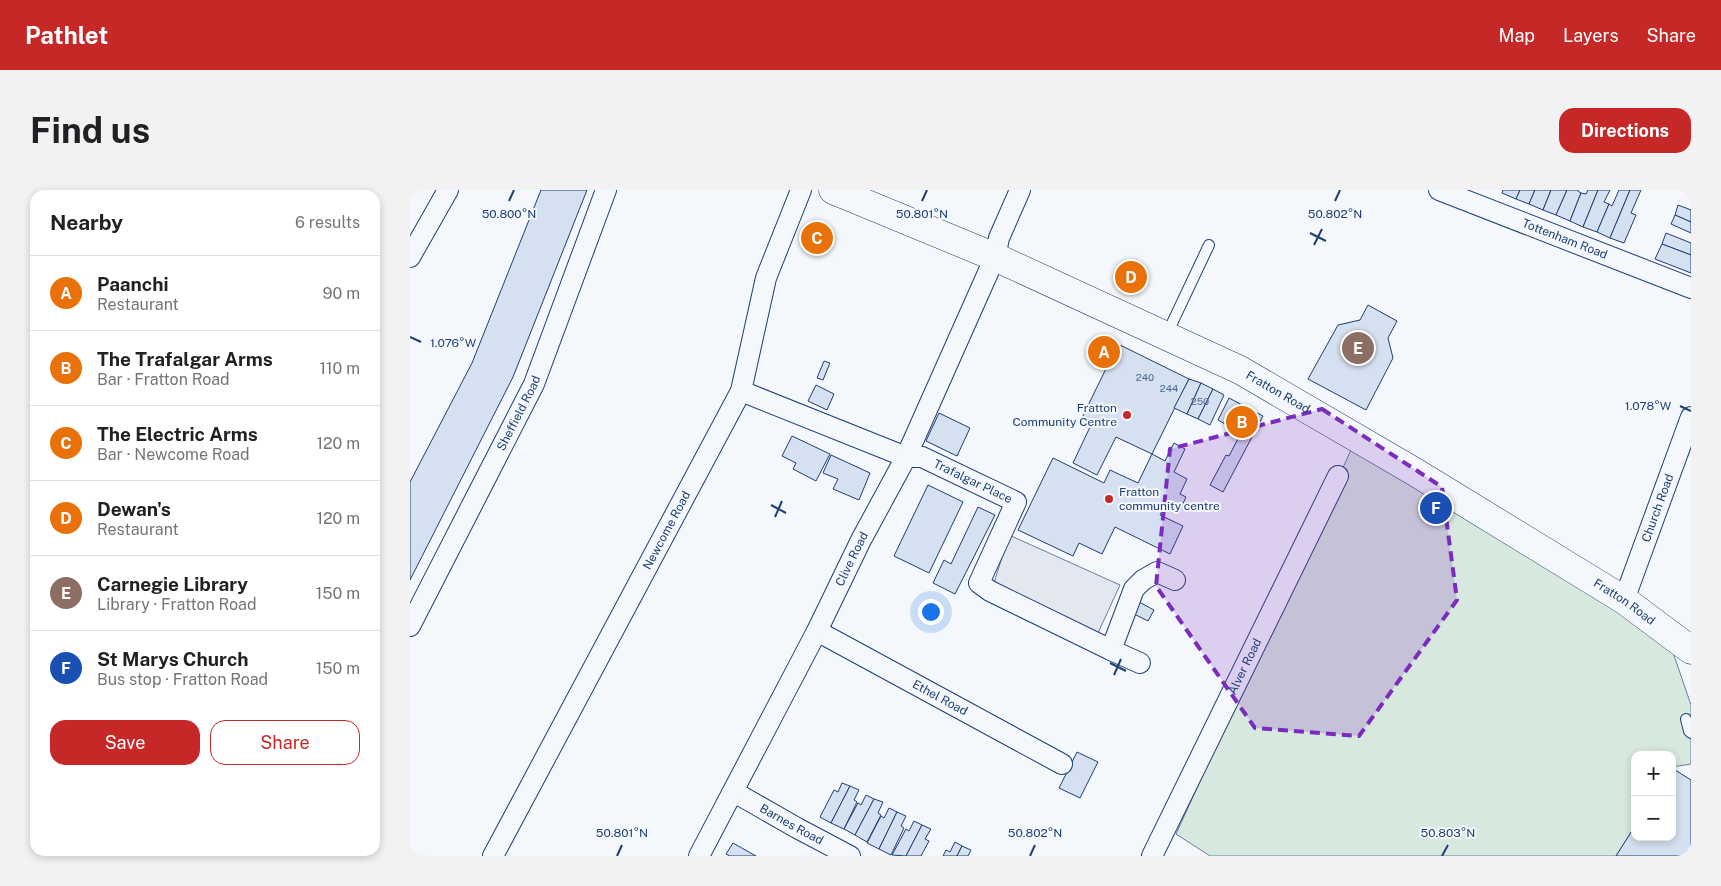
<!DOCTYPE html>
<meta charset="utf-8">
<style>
body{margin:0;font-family:"Public Sans",sans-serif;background:#f2f2f2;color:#202124}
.controls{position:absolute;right:15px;bottom:15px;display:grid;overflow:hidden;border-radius:10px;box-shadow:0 2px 8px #0003}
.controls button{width:45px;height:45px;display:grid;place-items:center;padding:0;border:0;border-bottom:1px solid #e0e0e0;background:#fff;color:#202124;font:25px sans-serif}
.you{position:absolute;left:520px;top:421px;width:18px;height:18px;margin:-12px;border:4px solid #fff;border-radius:50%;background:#1a73e8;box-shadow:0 0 0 8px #1a73e833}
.badge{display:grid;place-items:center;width:32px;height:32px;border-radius:50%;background:#c62828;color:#fff;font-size:16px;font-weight:700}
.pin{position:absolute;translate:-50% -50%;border:2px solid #fff;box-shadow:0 1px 5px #0006}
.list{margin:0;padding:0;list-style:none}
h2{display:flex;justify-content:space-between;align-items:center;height:65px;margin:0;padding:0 20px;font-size:21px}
h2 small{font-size:16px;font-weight:400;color:#757577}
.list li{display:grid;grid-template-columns:32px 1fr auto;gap:15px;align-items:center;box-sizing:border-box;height:75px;padding:0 20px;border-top:1px solid #e0e0e0}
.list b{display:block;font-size:19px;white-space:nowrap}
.list p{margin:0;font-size:16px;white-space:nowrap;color:#757577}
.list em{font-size:16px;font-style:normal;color:#757577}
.actions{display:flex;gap:10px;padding:15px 20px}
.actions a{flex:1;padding:11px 0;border:1px solid #c62828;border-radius:15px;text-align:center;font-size:18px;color:#c62828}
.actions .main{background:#c62828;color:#fff}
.map{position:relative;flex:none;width:1281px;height:666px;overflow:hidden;border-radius:15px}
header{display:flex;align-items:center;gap:30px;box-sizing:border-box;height:70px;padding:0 25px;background:#c62828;color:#fff}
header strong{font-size:24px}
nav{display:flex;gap:28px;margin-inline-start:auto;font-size:18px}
.intro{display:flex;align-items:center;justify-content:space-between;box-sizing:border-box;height:120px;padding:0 30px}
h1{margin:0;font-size:35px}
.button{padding:12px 22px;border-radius:15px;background:#c62828;color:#fff;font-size:18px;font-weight:700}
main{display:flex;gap:30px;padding:0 30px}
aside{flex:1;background:#fff;border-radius:15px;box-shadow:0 2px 8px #0003}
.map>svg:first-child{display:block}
</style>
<header>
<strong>Pathlet</strong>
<nav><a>Map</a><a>Layers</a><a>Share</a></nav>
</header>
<div class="intro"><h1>Find us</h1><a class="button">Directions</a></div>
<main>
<aside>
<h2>Nearby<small>6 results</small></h2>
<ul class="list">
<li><span class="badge" style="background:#e8710a">A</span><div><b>Paanchi</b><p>Restaurant</p></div><em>90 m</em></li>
<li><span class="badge" style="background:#e8710a">B</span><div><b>The Trafalgar Arms</b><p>Bar · Fratton Road</p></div><em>110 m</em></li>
<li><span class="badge" style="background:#e8710a">C</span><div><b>The Electric Arms</b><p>Bar · Newcome Road</p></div><em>120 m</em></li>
<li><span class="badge" style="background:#e8710a">D</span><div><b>Dewan's</b><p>Restaurant</p></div><em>120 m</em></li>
<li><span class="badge" style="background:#8d6e63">E</span><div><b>Carnegie Library</b><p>Library · Fratton Road</p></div><em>150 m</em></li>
<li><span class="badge" style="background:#1a4fb4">F</span><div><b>St Marys Church</b><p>Bus stop · Fratton Road</p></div><em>150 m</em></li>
</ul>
<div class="actions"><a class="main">Save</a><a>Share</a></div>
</aside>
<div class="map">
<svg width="1281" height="666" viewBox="0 0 1281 666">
<rect width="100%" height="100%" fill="#f4f7fb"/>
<path fill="#d7e8df" stroke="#687fa3" d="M 946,249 L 1256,442 L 1281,515 L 1281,574 L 1262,577 L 1262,565 L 1225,565 L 1225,636 L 1206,666 L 800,666 L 766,644 Z"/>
<path fill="#e3e8f0" stroke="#687fa3" d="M 599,345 L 710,395 L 688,443 L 583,396 Z"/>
<g fill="#d5e0f0" stroke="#1d3f73">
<path d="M 131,0 L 177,0 L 103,187 L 0,390 L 0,292 L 62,173 Z"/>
<path d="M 1093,0 L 1110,0 L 1106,9 L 1092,3 Z"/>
<path d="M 1110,0 L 1125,0 L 1119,14 L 1106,9 Z"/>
<path d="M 1125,0 L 1141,0 L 1133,20 L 1119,14 Z"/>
<path d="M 1141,0 L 1157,0 L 1146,25 L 1133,20 Z"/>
<path d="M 1157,0 L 1168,0 L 1168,1 L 1171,3 L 1160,31 L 1146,25 Z"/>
<path d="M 1178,0 L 1188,0 L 1173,37 L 1160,31 L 1171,3 L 1176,4 Z"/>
<path d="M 1188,0 L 1200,0 L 1194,12 L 1199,14 L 1187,42 L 1173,37 Z"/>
<path d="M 1209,0 L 1220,0 L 1200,48 L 1187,42 L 1199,14 L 1202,16 Z"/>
<path d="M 1220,0 L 1231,0 L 1221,23 L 1226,25 L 1214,53 L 1200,48 Z"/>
<path d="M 1268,15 L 1281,20 L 1281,32 L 1265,25 Z"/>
<path d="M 1265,25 L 1281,32 L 1281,43 L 1261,34 Z"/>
<path d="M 1256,43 L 1281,53 L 1281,65 L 1252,54 Z"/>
<path d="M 1252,54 L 1281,65 L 1281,83 L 1245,69 Z"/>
<path d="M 958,115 L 987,131 L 978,148 L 983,168 L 956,220 L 898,189 L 928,135 L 950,130 Z"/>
<path d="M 708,154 L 779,189 L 742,264 L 706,247 L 687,285 L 663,273 L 680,237 L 670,232 Z"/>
<path d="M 414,171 L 420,173 L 413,190 L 407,188 Z"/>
<path d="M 779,189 L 791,193 L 777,224 L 764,218 Z"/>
<path d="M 791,193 L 803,199 L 788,229 L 777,224 Z"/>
<path d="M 406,195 L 424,204 L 417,220 L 398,211 Z"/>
<path d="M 803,199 L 814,205 L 800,235 L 788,229 Z"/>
<path d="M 819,208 L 853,226 L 813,302 L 800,295 L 816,265 L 819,266 L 831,243 L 808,230 Z"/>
<path d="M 529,223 L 560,238 L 547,266 L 516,251 Z"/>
<path d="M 382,246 L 420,264 L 406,291 L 383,279 L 386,273 L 372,266 Z"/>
<path d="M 764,253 L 775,259 L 764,282 L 777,289 L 770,304 L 776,307 L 771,318 L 757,311 L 750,325 L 773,336 L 760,364 L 705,337 L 692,364 L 669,353 L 663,366 L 608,340 L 643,268 L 694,293 L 700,280 L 728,293 L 742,264 L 755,271 Z"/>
<path d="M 421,265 L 460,283 L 449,310 L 423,299 L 428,289 L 413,283 Z"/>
<path d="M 518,295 L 553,312 L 519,383 L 484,366 Z"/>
<path d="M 568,317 L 585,325 L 545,404 L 523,393 L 534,370 L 541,374 Z"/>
<path d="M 729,412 L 744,420 L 738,431 L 722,423 Z"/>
<path d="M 667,562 L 688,572 L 670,608 L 649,598 Z"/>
<path d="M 1262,578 L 1281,590 L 1281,666 L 1206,666 L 1225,636 L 1225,647 L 1262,647 Z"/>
<path d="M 432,593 L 440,596 L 421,633 L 410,627 L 424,600 L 428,602 Z"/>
<path d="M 440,596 L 449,600 L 444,610 L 447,612 L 434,639 L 421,633 Z"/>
<path d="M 456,605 L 464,609 L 445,645 L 434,639 L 448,613 L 451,615 Z"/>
<path d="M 464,609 L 473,612 L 468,623 L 471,625 L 457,652 L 445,645 Z"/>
<path d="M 479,618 L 487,622 L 469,659 L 457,653 L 471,626 L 474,628 Z"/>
<path d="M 487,622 L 496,626 L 491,636 L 494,638 L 481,665 L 469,659 Z"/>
<path d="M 504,631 L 512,635 L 496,666 L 482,665 L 496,639 L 499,641 Z"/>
<path d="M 512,635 L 521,639 L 515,649 L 519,651 L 511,666 L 496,666 Z"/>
<path d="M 545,652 L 552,656 L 547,666 L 533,666 L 536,660 L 540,662 Z"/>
<path d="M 323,653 L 346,666 L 320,666 L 316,664 Z"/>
<path d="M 552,656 L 561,660 L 558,666 L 547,666 Z"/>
</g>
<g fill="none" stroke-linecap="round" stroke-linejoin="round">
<defs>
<g id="lane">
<path d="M 756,146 L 799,55"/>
<path d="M 1276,529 L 1279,541 L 1281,543"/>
</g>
<g id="street">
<path id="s1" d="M 1029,0 L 1281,98"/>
<path d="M 0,67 L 38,0"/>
<path id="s2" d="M 331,201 L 496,267 L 512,267 L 606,312 L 569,393 L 580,401 L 701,460 L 724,399 L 733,390 L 747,382 L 765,390"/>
<path id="s3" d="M 1214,410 L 1281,227"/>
<path id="s4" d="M 0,436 L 124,194 L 196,0"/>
<path id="s5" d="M 407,441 L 652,574"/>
<path d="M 701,460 L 730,473"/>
<path id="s6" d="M 324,602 L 387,638 L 440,666"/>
<path id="s7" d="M 83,666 L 331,201 L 356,88 L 391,0"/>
<path id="s8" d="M 289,666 L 407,441 L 451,350 L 496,267 L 585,67 L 589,48 L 610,0"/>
<path id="s9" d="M 742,666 L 928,286"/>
</g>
<g id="primary">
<path id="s10" d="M 423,0 L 585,67 L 830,180 L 1005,282 L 1214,410 L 1281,460"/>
</g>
</defs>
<use href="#lane" stroke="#1d3f73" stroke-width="12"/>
<use href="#street" stroke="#1d3f73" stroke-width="22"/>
<use href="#primary" stroke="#1d3f73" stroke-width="29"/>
<use href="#lane" stroke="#f4f7fb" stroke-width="10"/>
<use href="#street" stroke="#f4f7fb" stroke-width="20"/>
<use href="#primary" stroke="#f4f7fb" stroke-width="28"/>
</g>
<path fill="#7b2cbf" fill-opacity="0.2" stroke="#7b2cbf" stroke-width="4" stroke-dasharray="10 6" stroke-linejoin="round" d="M 912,219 L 1032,297 L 1047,410 L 949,546 L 845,538 L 746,396 L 760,259 Z"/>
<path fill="none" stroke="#1d3f73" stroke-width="2" d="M 99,11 L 104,0M 512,11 L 517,0M 925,11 L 930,0M 900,43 L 916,51M 904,55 L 912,39M 0,147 L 11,152M 1270,216 L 1281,221M 361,315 L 376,323M 365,327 L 372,311M 700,473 L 716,481M 704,485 L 711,469M 207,666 L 212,655M 620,666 L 625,655M 1032,666 L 1038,655"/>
<g fill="#c62828" stroke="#f4f7fb" stroke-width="2">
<circle cx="717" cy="225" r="5"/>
<circle cx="699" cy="309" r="5"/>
</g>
<g text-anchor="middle" stroke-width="4" stroke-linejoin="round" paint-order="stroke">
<g font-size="10" fill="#4b6792">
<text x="735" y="191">240</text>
<text x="759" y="202">244</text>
<text x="790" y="215">250</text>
</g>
<g font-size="12" fill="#1d3f73" stroke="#f4f7fb">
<text dy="4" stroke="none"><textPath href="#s1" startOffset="135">Tottenham Road</textPath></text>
<text dy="4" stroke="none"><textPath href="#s10" startOffset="489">Fratton Road</textPath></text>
<text dy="4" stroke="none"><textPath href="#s4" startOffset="239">Sheffield Road</textPath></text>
<text dy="4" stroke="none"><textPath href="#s2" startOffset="250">Trafalgar Place</textPath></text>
<text dy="4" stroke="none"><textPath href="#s3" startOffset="98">Church Road</textPath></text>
<text dy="4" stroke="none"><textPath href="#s7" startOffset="369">Newcome Road</textPath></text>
<text dy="4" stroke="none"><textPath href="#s8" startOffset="334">Clive Road</textPath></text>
<text dy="4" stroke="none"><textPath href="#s10" startOffset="894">Fratton Road</textPath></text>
<text dy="4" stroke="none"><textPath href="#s9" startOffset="211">Alver Road</textPath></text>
<text dy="4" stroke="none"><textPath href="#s5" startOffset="140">Ethel Road</textPath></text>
<text dy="4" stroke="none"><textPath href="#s6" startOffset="66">Barnes Road</textPath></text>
</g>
<g font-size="12" fill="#1d3f73" stroke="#f4f7fb" text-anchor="end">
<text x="707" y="222">Fratton<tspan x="707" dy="14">Community Centre</tspan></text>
<text x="709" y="306" text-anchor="start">Fratton<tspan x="709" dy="14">community centre</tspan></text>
</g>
</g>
<g font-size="12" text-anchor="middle" fill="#1d3f73" stroke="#f4f7fb" stroke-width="4" stroke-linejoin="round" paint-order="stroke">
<text x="99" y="28">50.800°N</text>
<text x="512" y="28">50.801°N</text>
<text x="925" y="28">50.802°N</text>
<text x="43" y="157">1.076°W</text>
<text x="1238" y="220">1.078°W</text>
<text x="212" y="647">50.801°N</text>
<text x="625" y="647">50.802°N</text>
<text x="1038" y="647">50.803°N</text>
</g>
</svg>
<div class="controls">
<button>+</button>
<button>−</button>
</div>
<div class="you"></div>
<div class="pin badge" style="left:694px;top:162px;background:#e8710a">A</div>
<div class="pin badge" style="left:832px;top:232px;background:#e8710a">B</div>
<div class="pin badge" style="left:407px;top:48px;background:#e8710a">C</div>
<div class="pin badge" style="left:721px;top:87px;background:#e8710a">D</div>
<div class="pin badge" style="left:948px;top:158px;background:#8d6e63">E</div>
<div class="pin badge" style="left:1026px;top:318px;background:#1a4fb4">F</div>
</div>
</main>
